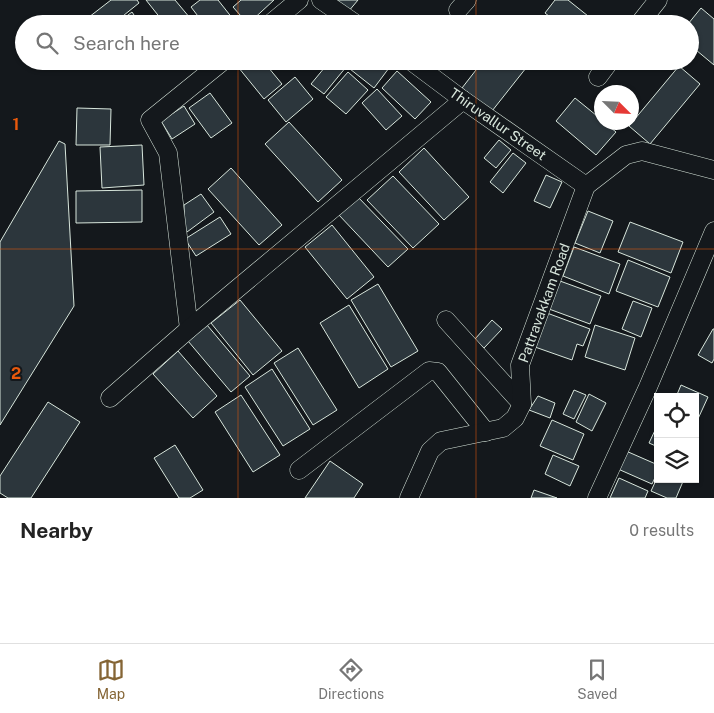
<!DOCTYPE html>
<style>
body{margin:0;font-family:"Public Sans",sans-serif;background:#f2f2f2;color:#222}
.controls{position:absolute;right:15px;bottom:15px;display:grid;overflow:hidden;border-radius:0px;box-shadow:0 1px 4px #0004}
.controls button{width:45px;height:45px;display:grid;place-items:center;padding:0;border:0;border-bottom:1px solid #e0e0e0;background:#fff;color:#222;font:25px sans-serif}
.compass{position:absolute;left:594px;top:85px;width:45px;height:45px;border-radius:50%;background:#fff;box-shadow:0 1px 4px #0004;rotate:114deg}
.list{margin:0;padding:0;list-style:none}
h2{display:flex;justify-content:space-between;align-items:center;height:65px;margin:0;padding:0 20px;font-size:21px}
h2 small{font-size:16px;font-weight:400;color:#767676}
.icon{flex:none;width:28px;height:28px;fill:none;stroke:currentColor;stroke-width:2;stroke-linecap:round;stroke-linejoin:round}
.map{position:relative;flex:none;width:714px;height:498px;overflow:hidden}
.search{position:absolute;background:#fff;box-shadow:0 1px 4px #0004;left:15px;right:15px;top:15px;height:55px;display:flex;align-items:center;gap:12px;box-sizing:border-box;padding:0 18px;border-radius:28px;color:#767676;font-size:19px}
.sheet{height:145px;background:#fff}
nav{display:flex;justify-content:space-around;align-items:center;box-sizing:border-box;height:70px;border-top:1px solid #e0e0e0;background:#fff;font-size:14px;color:#767676}
nav a{display:grid;justify-items:center;gap:2px}
nav .on{color:#856535}
.map>svg:first-child{display:block}
</style>
<div class="map">
<svg width="714" height="498" viewBox="0 0 714 498">
<rect width="100%" height="100%" fill="#14181c"/>
<g fill="#2c363c" stroke="#d8e6dc">
<path d="M 111,0 L 137,0 L 139,3 L 113,24 L 80,24 Z"/>
<path d="M 146,0 L 175,0 L 195,24 L 165,24 Z"/>
<path d="M 200,0 L 218,0 L 233,19 L 227,24 L 204,24 L 191,7 Z"/>
<path d="M 241,0 L 274,0 L 248,24 L 233,7 Z"/>
<path d="M 332,0 L 358,0 L 348,12 Z"/>
<path d="M 555,0 L 568,0 L 598,24 L 559,24 L 545,13 Z"/>
<path d="M 701,8 L 714,19 L 714,65 L 690,45 L 690,24 L 688,24 Z"/>
<path d="M 132,12 L 140,24 L 116,24 Z"/>
<path d="M 235,61 L 263,61 L 282,84 L 264,99 L 234,62 Z"/>
<path d="M 330,61 L 351,61 L 324,94 L 311,84 Z"/>
<path d="M 357,61 L 380,61 L 389,68 L 374,88 L 350,69 Z"/>
<path d="M 483,61 L 517,61 L 526,68 L 492,111 L 462,88 Z"/>
<path d="M 679,66 L 700,84 L 650,144 L 629,126 Z"/>
<path d="M 397,71 L 431,102 L 415,119 L 382,88 Z"/>
<path d="M 348,72 L 368,90 L 346,114 L 326,97 Z"/>
<path d="M 295,77 L 313,99 L 286,122 L 268,100 Z"/>
<path d="M 377,89 L 402,116 L 386,130 L 362,103 Z"/>
<path d="M 210,93 L 232,123 L 211,138 L 189,108 Z"/>
<path d="M 575,98 L 602,120 L 602,122 L 604,122 L 616,132 L 596,155 L 556,121 Z"/>
<path d="M 184,106 L 195,124 L 172,139 L 161,121 Z"/>
<path d="M 77,108 L 111,109 L 110,145 L 76,145 Z"/>
<path d="M 289,122 L 342,180 L 318,202 L 265,144 Z"/>
<path d="M 499,140 L 511,150 L 496,168 L 484,158 Z"/>
<path d="M 59,141 L 65,144 L 74,306 L 0,425 L 0,242 Z"/>
<path d="M 142,145 L 144,185 L 102,188 L 100,147 Z"/>
<path d="M 424,148 L 469,197 L 444,220 L 399,172 Z"/>
<path d="M 513,153 L 526,163 L 503,193 L 490,182 Z"/>
<path d="M 231,168 L 282,225 L 259,245 L 208,189 Z"/>
<path d="M 546,175 L 562,182 L 550,208 L 534,201 Z"/>
<path d="M 393,176 L 439,224 L 413,248 L 367,200 Z"/>
<path d="M 142,190 L 142,222 L 76,223 L 76,191 Z"/>
<path d="M 201,194 L 214,212 L 187,232 L 184,228 L 184,205 Z"/>
<path d="M 357,196 L 408,249 L 388,267 L 338,214 Z"/>
<path d="M 588,211 L 613,221 L 600,253 L 575,243 Z"/>
<path d="M 220,217 L 231,234 L 196,256 L 185,239 Z"/>
<path d="M 630,222 L 683,242 L 671,273 L 618,252 Z"/>
<path d="M 332,225 L 374,277 L 347,299 L 305,247 Z"/>
<path d="M 574,247 L 620,264 L 609,294 L 563,276 Z"/>
<path d="M 628,260 L 670,277 L 658,307 L 616,291 Z"/>
<path d="M 560,281 L 601,296 L 590,324 L 549,309 Z"/>
<path d="M 378,284 L 418,351 L 391,367 L 351,300 Z"/>
<path d="M 240,300 L 282,351 L 253,375 L 211,323 Z"/>
<path d="M 633,301 L 652,308 L 641,337 L 622,329 Z"/>
<path d="M 349,305 L 388,369 L 359,388 L 320,323 Z"/>
<path d="M 547,313 L 590,329 L 583,346 L 577,344 L 572,360 L 535,347 Z"/>
<path d="M 492,320 L 502,329 L 484,348 L 475,339 Z"/>
<path d="M 207,325 L 250,376 L 231,392 L 188,341 Z"/>
<path d="M 595,325 L 635,338 L 625,370 L 585,357 Z"/>
<path d="M 713,329 L 714,329 L 714,359 L 712,363 L 698,355 Z"/>
<path d="M 298,348 L 337,410 L 313,425 L 274,363 Z"/>
<path d="M 178,351 L 217,396 L 193,418 L 153,374 Z"/>
<path d="M 272,369 L 310,429 L 283,446 L 245,387 Z"/>
<path d="M 681,385 L 708,397 L 697,421 L 695,421 L 695,397 L 676,397 Z"/>
<path d="M 574,390 L 586,395 L 574,419 L 563,414 Z"/>
<path d="M 589,394 L 606,403 L 592,431 L 576,422 Z"/>
<path d="M 241,395 L 280,455 L 253,472 L 215,412 Z"/>
<path d="M 538,396 L 555,403 L 550,418 L 529,410 Z"/>
<path d="M 48,402 L 80,422 L 31,498 L 8,498 L 0,493 L 0,476 Z"/>
<path d="M 552,420 L 584,434 L 573,460 L 540,446 Z"/>
<path d="M 658,424 L 658,447 L 649,443 Z"/>
<path d="M 175,445 L 203,490 L 190,498 L 179,498 L 154,458 Z"/>
<path d="M 626,451 L 658,465 L 658,471 L 652,484 L 618,469 Z"/>
<path d="M 553,455 L 579,466 L 570,486 L 545,474 Z"/>
<path d="M 330,461 L 363,484 L 354,498 L 305,498 Z"/>
<path d="M 658,476 L 658,479 L 684,479 L 676,498 L 667,498 L 651,491 Z"/>
<path d="M 619,478 L 648,491 L 645,498 L 610,498 Z"/>
<path d="M 534,490 L 557,498 L 531,498 Z"/>
</g>
<g fill="none" stroke-linecap="round" stroke-linejoin="round">
<defs>
<g id="minor">
<path d="M 321,0 L 356,24"/>
<path d="M 458,10 L 467,0"/>
<path d="M 270,24 L 299,0"/>
<path d="M 639,24 L 658,0"/>
<path d="M 411,61 L 463,100 L 586,186"/>
<path d="M 598,77 L 610,61"/>
<path d="M 446,320 L 522,404"/>
<path d="M 189,329 L 168,153 L 150,120 L 223,61"/>
<path d="M 110,398 L 189,329 L 463,100"/>
<path d="M 299,470 L 429,371 L 438,372 L 486,432"/>
<path d="M 409,498 L 430,451 L 441,441 L 503,428 L 515,418 L 522,404 L 520,365 L 586,186 L 626,155 L 642,151 L 714,170"/>
<path d="M 597,498 L 648,387 L 714,231"/>
</g>
</defs>
<use href="#minor" stroke="#d8e6dc" stroke-width="19"/>
<use href="#minor" stroke="#14181c" stroke-width="18"/>
</g>
<path fill="none" stroke="#e8590c" stroke-width="1" stroke-opacity="0.55" d="M 238,0 L 238,24M 476,0 L 476,24M 238,61 L 238,498M 476,61 L 476,498M 0,249 L 714,249"/>
<g text-anchor="middle" stroke-width="4" stroke-linejoin="round" paint-order="stroke">
<g font-size="14" fill="#d8e6dc" stroke="#14181c">
<text transform="translate(498 124) rotate(35)" y="5">Thiruvallur Street</text>
<text transform="translate(544 303) rotate(-70)" y="5">Pattravakkam Road</text>
</g>
</g>
<g font-size="16" text-anchor="middle" font-weight="bold" fill="#e8590c" stroke="#14181c" stroke-width="4" stroke-linejoin="round" paint-order="stroke">
<text x="16" y="130">1</text>
<text x="16" y="379">2</text>
</g>
</svg>
<div class="controls">
<button><svg class="icon" aria-label="locate" viewBox="0 0 24 24"><circle cx="12" cy="12" r="6"/><path d="M12 2v4M12 18v4M2 12h4M18 12h4"/></svg></button>
<button><svg class="icon" aria-label="layers" viewBox="0 0 24 24"><path d="M12 4l9 5-9 5-9-5zM3 14l9 5 9-5"/></svg></button>
</div>
<svg class="compass" viewBox="-18 -18 36 36"><path d="M0-13l5 13h-10z" fill="#e53935"/><path d="M0 13l5-13h-10z" fill="#767676"/></svg>
<div class="search"><svg class="icon" aria-label="search" viewBox="0 0 24 24"><circle cx="10" cy="10" r="6"/><path d="M15 15l6 6"/></svg>Search here</div>
</div>
<section class="sheet">
<h2>Nearby<small>0 results</small></h2>
<ul class="list">
</ul>
</section>
<nav>
<a class="on"><svg class="icon" aria-label="map" viewBox="0 0 24 24"><path d="M3 6l6-2 6 2 6-2v14l-6 2-6-2-6 2zM9 4v14M15 6v14"/></svg>Map</a>
<a><svg class="icon" aria-label="directions" viewBox="0 0 24 24"><path d="M12 3l9 9-9 9-9-9zM9 14v-3h6M13 9l2 2-2 2"/></svg>Directions</a>
<a><svg class="icon" aria-label="saved" viewBox="0 0 24 24"><path d="M7 4h10v16l-5-4-5 4z"/></svg>Saved</a>
</nav>
